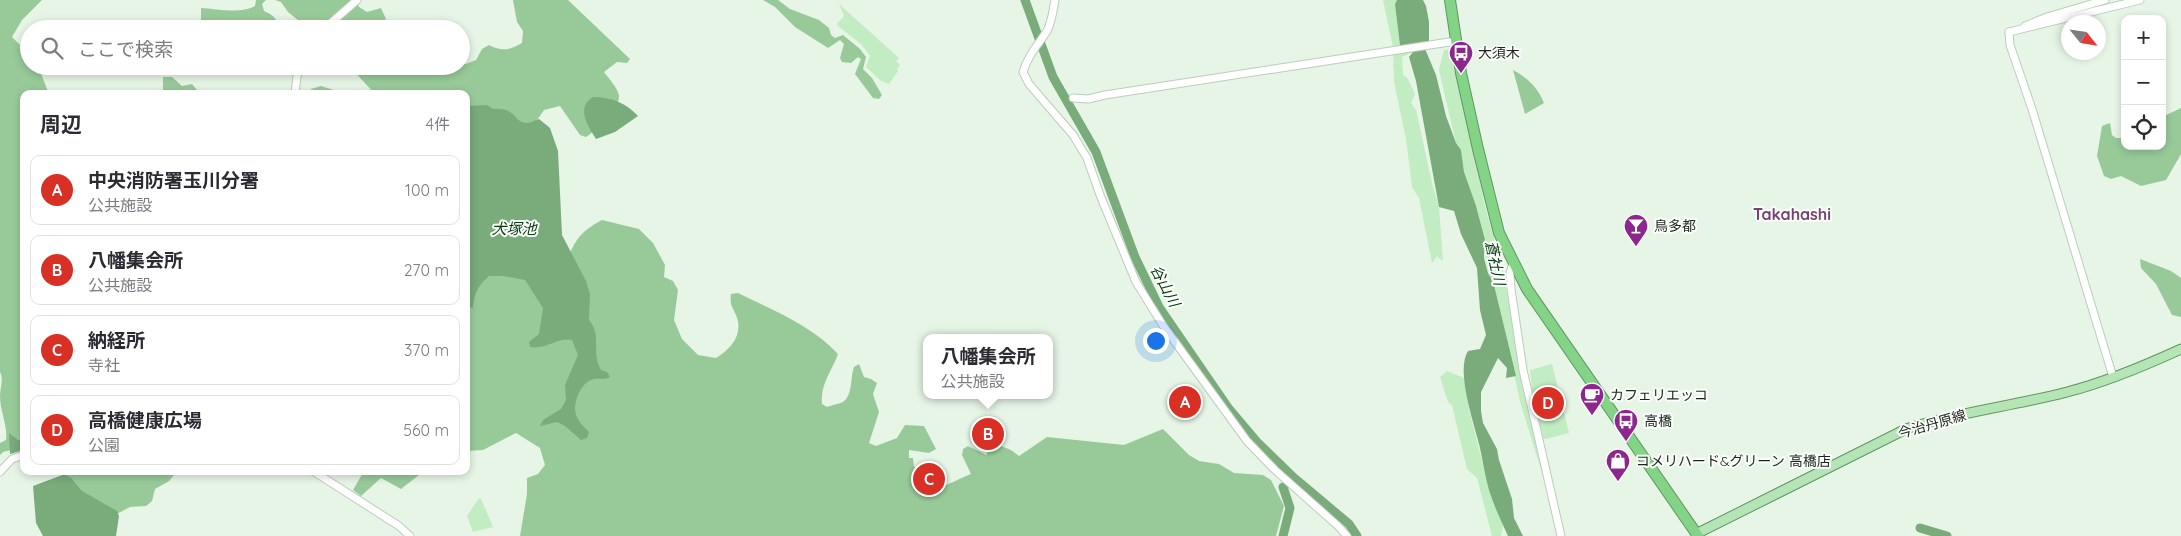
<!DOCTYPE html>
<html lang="ja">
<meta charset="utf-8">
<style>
body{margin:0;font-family:Quicksand,"Noto Sans JP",sans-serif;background:#f2f2f3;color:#2b2b33}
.controls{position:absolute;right:15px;top:15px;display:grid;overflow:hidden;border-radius:10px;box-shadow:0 2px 8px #0003}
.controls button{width:45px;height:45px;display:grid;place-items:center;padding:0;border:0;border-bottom:1px solid #e1e1e2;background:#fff;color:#2b2b33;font:25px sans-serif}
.compass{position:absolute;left:2061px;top:15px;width:45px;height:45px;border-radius:50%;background:#fff;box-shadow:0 2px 8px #0003;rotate:120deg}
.you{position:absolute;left:1155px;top:340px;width:18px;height:18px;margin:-12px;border:4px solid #fff;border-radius:50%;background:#1a73e8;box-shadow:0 0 0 8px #1a73e833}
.badge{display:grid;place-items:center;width:32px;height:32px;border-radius:50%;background:#d93025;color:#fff;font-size:16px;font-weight:700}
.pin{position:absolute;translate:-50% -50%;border:2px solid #fff;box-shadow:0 1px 5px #0006}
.popup{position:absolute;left:923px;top:334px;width:130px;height:65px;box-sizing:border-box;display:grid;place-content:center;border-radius:10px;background:#fff;filter:drop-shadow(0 1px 4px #0005);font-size:16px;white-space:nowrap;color:#7c7c81}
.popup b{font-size:19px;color:#2b2b33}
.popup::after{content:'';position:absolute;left:50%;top:100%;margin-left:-10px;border:10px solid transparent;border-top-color:#fff}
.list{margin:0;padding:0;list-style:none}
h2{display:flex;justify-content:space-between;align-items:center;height:65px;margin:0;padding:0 20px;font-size:21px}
h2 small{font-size:16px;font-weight:400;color:#7c7c81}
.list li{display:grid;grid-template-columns:32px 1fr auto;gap:15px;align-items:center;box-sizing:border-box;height:70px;margin:0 10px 10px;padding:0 10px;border:1px solid #e1e1e2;border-radius:10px}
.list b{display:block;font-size:19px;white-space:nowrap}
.list p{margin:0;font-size:16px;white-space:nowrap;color:#7c7c81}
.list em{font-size:16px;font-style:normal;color:#7c7c81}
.icon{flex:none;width:28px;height:28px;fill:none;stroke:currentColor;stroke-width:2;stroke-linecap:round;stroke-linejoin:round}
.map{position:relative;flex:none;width:2181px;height:536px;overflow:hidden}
.search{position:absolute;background:#fff;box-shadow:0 2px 8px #0003;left:20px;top:20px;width:450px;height:55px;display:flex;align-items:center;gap:12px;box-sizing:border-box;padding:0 18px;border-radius:28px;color:#7c7c81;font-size:19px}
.panel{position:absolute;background:#fff;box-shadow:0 2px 8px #0003;left:20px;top:90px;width:450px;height:385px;border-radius:10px}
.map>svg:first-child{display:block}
</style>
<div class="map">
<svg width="2181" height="536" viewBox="0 0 2181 536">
<rect width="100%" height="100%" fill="#e6f5e6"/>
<g fill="#c2ecc2">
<path d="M 1383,0 L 1397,0 L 1395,4 L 1413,52 L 1402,57 L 1403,75 L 1408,79 L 1415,94 L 1411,103 L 1416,110 L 1432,183 L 1439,207 L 1443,261 L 1437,256 L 1432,263 L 1419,198 L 1412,187 L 1406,139 L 1394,82 L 1393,47 Z"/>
<path d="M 839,4 L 899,58 L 896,61 L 900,65 L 897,69 L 898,71 L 889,84 L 881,81 L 866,67 L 870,56 L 862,45 L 838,26 L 837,24 L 844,16 Z"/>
<path d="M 1452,49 L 1485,206 L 1504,276 L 1520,373 L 1542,473 L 1521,405 L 1493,281 C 1487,270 1484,260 1486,248 L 1464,172 L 1461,150 L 1456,143 L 1439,70 L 1444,50 Z"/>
<path d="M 1552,364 L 1569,433 L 1546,439 L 1543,438 L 1532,389 L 1530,370 Z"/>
<path d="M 1447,371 L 1464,378 L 1469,410 L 1489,488 L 1503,526 L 1501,536 L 1492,536 L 1477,478 L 1467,469 L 1452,405 L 1448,402 L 1440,377 Z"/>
<path d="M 479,498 L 481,499 L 493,527 L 473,532 L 467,516 Z"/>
</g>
<g fill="#98ca99">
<path d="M 0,0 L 42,0 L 22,20 L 12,37 L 29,54 L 29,66 L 38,66 L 49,94 L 24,94 L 24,442 L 11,450 L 3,452 L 0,455 L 0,443 L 6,440 C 8,425 0,412 0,396 C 0,388 4,380 0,372 Z"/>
<path d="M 256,0 L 266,0 L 262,4 L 264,11 C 273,15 278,19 279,29 L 195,29 L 201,22 L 201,8 C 217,9 240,14 255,6 Z"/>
<path d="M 275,0 L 356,0 L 359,7 L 367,12 L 381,8 L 386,19 L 372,29 L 309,29 L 288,12 L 281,2 Z"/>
<path d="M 513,0 L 568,0 L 630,59 L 627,63 L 617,62 L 604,72 C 609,79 618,88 619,96 C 619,112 598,129 586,137 L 580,135 L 560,106 L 544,110 L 524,139 L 466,193 L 466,94 L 375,94 L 349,66 L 461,66 L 461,63 L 466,64 L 476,60 L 482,49 L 489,45 C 502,52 510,50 522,43 L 523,31 L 517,22 Z"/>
<path d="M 763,0 L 778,0 L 790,9 L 819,20 L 829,28 L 831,35 L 835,38 L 843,35 L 860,49 L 866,57 L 863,69 L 872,78 L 882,95 L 879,99 L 873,98 L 855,74 L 861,59 L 858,57 L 851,63 L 842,62 L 840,58 L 844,44 L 840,40 L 828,48 L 795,27 L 775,7 Z"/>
<path d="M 1513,70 C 1528,78 1538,88 1544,103 L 1525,114 Z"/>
<path d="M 163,77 L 172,77 L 182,86 L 192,84 L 197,90 L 196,94 L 163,94 Z"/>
<path d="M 321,86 L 343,93 L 345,94 L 312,94 L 311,89 Z"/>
<path d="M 2181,108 L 2181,154 L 2166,180 L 2141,186 L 2121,176 L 2111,179 L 2104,176 L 2097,156 L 2102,126 L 2110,123 L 2112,135 L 2116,138 L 2125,138 L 2125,146 L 2162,146 L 2162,117 Z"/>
<path d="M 602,220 L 639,229 L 653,243 L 665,265 L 664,277 L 673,281 L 678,290 L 674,320 L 682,339 L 698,355 L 716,358 C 729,350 741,338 738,321 C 735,309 729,308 731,294 L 738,293 C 772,310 811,325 838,354 C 832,371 820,384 822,404 L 827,407 C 832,405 839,404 843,402 C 853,395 850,378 854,367 L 859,364 L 864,377 L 871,379 L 877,383 L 873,394 L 879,412 L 869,443 L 876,446 L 897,438 L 905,425 L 924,426 L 936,449 L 929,453 L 909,450 L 909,458 L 913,458 L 914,467 L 918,467 L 921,490 C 940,491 953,481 971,474 L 962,455 L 963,449 L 968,446 L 986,455 L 994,443 L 1011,450 L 1019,456 L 1047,437 L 1124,445 L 1163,429 L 1189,455 L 1199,461 L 1219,464 L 1234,473 L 1263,475 L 1271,480 L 1284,506 L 1276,536 L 520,536 L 527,494 L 527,478 L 538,474 L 545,465 L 540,448 L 516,433 L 483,450 L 466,451 L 466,282 L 483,266 L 565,265 C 575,241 578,233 602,220 Z"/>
<path d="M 2140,259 L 2171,271 L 2181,278 L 2181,317 L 2172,315 L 2156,284 L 2141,268 Z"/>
<path d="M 68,471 L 177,471 L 169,481 L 155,489 L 152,501 L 146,506 L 130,507 L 113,516 L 66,484 Z"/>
<path d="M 364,471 L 424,471 L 401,489 L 381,478 L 361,496 L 353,490 Z"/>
</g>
<g fill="#79ab7b">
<path d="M 1397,0 L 1423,0 L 1426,6 L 1429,22 L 1429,42 L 1423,44 L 1436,75 L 1446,116 L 1456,143 L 1461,150 L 1464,172 L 1476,206 L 1485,240 L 1484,258 L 1488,273 L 1493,281 L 1516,376 L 1506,378 L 1507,368 L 1498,358 L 1481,392 L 1481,411 L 1483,423 L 1497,449 L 1499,460 L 1512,499 L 1514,518 L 1523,536 L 1508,536 C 1501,521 1494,506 1489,490 C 1485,476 1483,462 1480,448 C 1475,426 1455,371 1468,351 L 1480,349 L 1486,335 L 1480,310 L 1477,268 L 1461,234 L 1454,211 L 1439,207 L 1416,81 L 1409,57 L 1413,52 L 1400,45 L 1395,4 Z"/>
<path d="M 593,97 C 611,97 626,103 638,116 L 615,132 L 596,139 C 587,125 576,107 593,97 Z"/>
<path d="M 487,105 L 493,109 C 516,106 513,123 527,123 C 530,123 536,120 539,119 L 550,128 L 558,151 L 562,235 L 586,281 L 590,294 L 589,320 C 603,337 590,350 601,370 L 607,372 L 610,377 C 603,381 598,377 591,380 C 580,384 571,406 577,417 C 579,422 585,428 589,432 L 587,438 L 581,440 L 565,426 L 557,422 L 540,426 L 543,420 L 561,409 L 566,400 L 565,385 L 578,355 L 572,340 C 556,337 547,350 530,347 L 529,342 L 539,334 L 543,308 L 525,280 L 504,276 L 489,276 C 478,286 474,293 473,308 L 466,306 L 466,109 L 468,106 Z"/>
<path d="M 9,433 L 18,440 L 24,440 L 24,450 L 10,454 Z"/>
<path d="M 65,474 L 71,478 L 82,491 L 117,511 L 119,516 L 116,536 L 43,536 L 36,523 L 33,486 Z"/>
</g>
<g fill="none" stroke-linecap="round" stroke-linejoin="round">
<g stroke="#79ab7b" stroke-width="9">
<path d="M 1025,0 L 1053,77 L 1096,152 L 1135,257 L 1159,307 L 1229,409 L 1257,442 L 1293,477 L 1349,524 L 1357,536"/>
<path d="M 1920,528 L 1947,536"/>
<path d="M 1283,536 L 1290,508 L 1283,487"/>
</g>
<defs>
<g id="minor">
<path d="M 1055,0 C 1053,11 1052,21 1047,31 C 1038,45 1028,55 1023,72 L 1029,84 L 1073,135 L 1087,158 L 1100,195 L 1136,282 L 1162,324 L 1247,441 L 1275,470 L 1338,526 L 1347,536"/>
<path d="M 2025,26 L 2047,17 L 2105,0"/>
<path d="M 324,29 L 357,0"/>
<path d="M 2009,32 L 2010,45 L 2032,109 L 2113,377"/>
<path d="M 2009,32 L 2140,0"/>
<path d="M 295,94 L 297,76 L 301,66"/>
<path d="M 1073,98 L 1088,99 L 1105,95 L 1456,41"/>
<path d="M 1513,263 L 1510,273 L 1511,289 L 1523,370 L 1561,536"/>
<path d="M 313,471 L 399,526 L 410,536"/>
<path d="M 0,472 L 12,459 L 24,455"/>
</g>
<path id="major" d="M 1696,534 L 1906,429 C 1958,412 2014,406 2067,392 C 2106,382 2144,366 2181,349"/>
<path id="highway" d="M 1450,0 L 1461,73 L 1478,149 L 1499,233 L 1527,289 L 1698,536"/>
</defs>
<use href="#minor" stroke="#bdccbd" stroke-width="9"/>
<use href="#major" stroke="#609662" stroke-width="11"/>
<use href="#highway" stroke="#609662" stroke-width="12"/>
<use href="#minor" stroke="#fff" stroke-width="7"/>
<use href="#major" stroke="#b5e5b7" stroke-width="9"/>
<use href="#highway" stroke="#84d487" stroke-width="10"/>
</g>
<defs>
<symbol id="bus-pin" viewBox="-11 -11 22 30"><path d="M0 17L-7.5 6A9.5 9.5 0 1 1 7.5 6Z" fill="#8c278d" stroke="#fbfefb"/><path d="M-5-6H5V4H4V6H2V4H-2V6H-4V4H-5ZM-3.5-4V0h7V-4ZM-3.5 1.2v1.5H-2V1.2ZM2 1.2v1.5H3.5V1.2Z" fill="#fff"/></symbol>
<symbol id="bar-pin" viewBox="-11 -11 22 30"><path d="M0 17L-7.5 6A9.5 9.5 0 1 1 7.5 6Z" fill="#8c278d" stroke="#fbfefb"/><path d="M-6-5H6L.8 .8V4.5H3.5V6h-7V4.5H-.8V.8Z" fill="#fff"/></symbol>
<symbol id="cafe-pin" viewBox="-11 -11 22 30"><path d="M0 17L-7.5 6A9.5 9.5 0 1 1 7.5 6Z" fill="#8c278d" stroke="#fbfefb"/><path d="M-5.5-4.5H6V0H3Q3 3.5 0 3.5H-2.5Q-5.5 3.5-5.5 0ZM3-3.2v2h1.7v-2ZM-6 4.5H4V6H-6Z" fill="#fff"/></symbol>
<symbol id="shop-pin" viewBox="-11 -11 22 30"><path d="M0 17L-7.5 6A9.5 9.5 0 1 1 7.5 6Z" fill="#8c278d" stroke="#fbfefb"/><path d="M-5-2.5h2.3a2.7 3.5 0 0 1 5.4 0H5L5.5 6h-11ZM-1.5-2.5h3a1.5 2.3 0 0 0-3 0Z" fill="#fff"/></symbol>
</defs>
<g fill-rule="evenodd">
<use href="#bus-pin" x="1447" y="39" width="28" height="38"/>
<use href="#bar-pin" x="1622" y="212" width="28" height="38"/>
<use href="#cafe-pin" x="1578" y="381" width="28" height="38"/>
<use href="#bus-pin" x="1612" y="407" width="28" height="38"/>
<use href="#shop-pin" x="1604" y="447" width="28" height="38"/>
</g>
<g text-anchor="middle" stroke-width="4" stroke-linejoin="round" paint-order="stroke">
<g font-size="14" fill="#1c221c" stroke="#fbfefb" text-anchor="start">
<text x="1478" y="58">大須木</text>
<text x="1654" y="231">鳥多都</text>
<text x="1610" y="400">カフェリエッコ</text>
<text x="1644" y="426">高橋</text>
<text x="1636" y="466">コメリハード&amp;グリーン 高橋店</text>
</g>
<g font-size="14" fill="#1c221c" stroke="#fbfefb">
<text transform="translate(1932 424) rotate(-16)" y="5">今治丹原線</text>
</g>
<g font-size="15" font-style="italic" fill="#023b0c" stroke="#fbfefb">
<text x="514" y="234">犬塚池</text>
<text transform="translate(1495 263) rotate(78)" y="5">蒼社川</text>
<text transform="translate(1165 286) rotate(62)" y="5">谷山川</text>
</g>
<g font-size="16" font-weight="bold" fill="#754274" stroke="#fbfefb">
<text x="1792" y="220">Takahashi</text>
</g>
</g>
</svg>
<div class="controls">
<button>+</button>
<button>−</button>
<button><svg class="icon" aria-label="locate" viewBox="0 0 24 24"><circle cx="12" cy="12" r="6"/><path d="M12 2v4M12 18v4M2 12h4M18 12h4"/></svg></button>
</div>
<svg class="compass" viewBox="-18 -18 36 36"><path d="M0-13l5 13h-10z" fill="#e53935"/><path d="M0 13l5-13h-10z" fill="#7c7c81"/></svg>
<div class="you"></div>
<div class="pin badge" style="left:1185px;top:402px">A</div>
<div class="pin badge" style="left:988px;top:434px">B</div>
<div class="popup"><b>八幡集会所</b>公共施設</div>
<div class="pin badge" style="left:929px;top:479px">C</div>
<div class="pin badge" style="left:1548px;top:403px">D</div>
<div class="search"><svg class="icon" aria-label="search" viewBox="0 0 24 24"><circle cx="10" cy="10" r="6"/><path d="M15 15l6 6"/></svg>ここで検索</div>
<section class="panel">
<h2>周辺<small>4件</small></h2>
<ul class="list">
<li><span class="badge">A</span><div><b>中央消防署玉川分署</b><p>公共施設</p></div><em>100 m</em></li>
<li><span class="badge">B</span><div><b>八幡集会所</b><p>公共施設</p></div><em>270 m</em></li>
<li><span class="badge">C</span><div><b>納経所</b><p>寺社</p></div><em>370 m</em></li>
<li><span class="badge">D</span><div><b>高橋健康広場</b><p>公園</p></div><em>560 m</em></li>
</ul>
</section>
</div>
